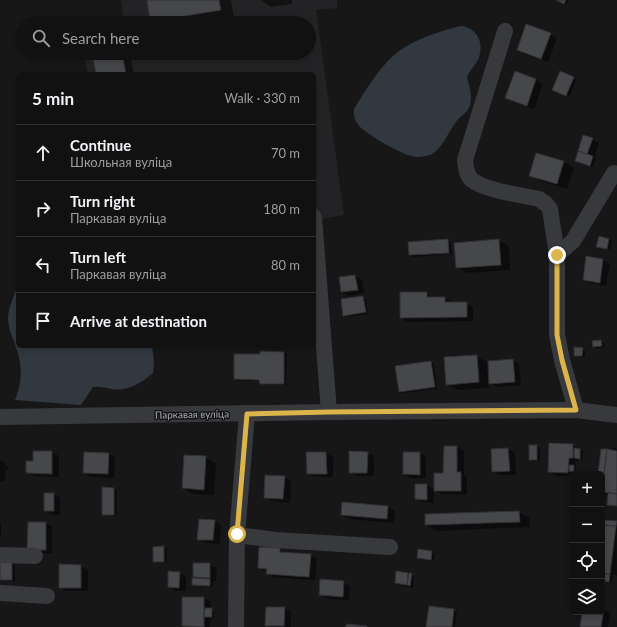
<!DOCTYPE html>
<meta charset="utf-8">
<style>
body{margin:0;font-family:Lato,sans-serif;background:#1a1a1b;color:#f1f3f6}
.controls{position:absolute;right:12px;bottom:12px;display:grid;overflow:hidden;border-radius:6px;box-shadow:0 2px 6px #0003}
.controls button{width:36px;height:36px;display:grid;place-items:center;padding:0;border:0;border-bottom:1px solid #303132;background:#111112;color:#f1f3f6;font:20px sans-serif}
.stop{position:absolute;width:12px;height:12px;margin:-9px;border:3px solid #dbb44c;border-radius:50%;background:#fff}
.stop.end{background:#dbb44c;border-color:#fff;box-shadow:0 1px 4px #0008}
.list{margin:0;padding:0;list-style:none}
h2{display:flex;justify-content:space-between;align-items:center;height:52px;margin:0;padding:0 16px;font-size:17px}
h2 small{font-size:13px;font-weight:400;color:#9c9d9f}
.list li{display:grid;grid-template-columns:26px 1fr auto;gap:12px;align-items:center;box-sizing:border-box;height:56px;padding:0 16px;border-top:1px solid #303132}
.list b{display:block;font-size:15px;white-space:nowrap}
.list p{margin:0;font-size:13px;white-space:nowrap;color:#9c9d9f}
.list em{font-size:13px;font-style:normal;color:#9c9d9f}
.icon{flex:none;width:22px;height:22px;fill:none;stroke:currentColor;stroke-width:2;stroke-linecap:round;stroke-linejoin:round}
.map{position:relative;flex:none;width:617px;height:627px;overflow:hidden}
.search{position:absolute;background:#111112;box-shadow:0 2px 6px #0003;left:16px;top:16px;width:300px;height:44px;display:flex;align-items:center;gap:10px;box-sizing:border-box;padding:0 14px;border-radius:22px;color:#9c9d9f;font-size:15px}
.panel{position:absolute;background:#111112;box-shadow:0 2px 6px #0003;left:16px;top:72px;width:300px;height:276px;border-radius:6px}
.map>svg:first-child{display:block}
</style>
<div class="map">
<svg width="617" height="627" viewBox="0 0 617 627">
<rect width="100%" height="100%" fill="#171718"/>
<path fill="#232325" d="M 121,0 L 337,0 L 337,8 L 316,10 L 344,215 L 314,220 L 314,74 L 88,74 L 84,53 L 309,53 L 309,23 L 125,23 Z"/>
<g fill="#323840">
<path d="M 461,26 C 478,28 485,44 478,60 C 475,65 470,71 467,76 C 469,87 475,101 467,111 C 464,115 459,117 456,122 C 449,131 441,151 430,155 C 426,156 421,157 418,157 C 406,158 368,135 359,126 C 355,121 353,115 354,109 C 365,91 377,71 393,56 C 411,40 437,32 461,26 Z"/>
<path d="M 18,285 L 18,346 L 152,346 L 154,362 L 153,373 C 142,382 128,392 112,389 C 105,388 100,386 93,387 L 81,405 L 15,400 C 21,386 23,369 18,354 C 15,342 8,330 8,318 C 8,309 15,293 18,285 Z"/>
</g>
<g fill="#0007">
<path d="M 148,0 L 231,0 L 234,18 L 201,23 L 154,23 L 151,21 Z"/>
<path d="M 261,0 L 292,0 L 292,4 L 271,7 Z"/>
<path d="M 558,0 L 569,0 L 567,4 Z"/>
<path d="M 550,34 L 557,38 L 548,62 L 525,54 L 518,50 Z"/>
<path d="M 97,53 L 129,53 L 130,54 L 134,74 L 97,74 Z"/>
<path d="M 516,73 L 536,80 L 543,84 L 534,109 L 513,101 L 507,98 Z"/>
<path d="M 573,78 L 576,80 L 569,97 L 556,91 Z"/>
<path d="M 592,139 L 599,143 L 594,158 L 596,159 L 593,167 L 579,162 Z"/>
<path d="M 537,154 L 564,162 L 574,168 L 567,189 L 541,181 L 530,175 Z"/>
<path d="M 448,240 L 451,242 L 452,254 L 413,257 L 410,255 Z"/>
<path d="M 498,240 L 509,246 L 510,270 L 467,273 L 457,267 Z"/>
<path d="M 609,240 L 612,241 L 610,250 L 597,246 Z"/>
<path d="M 587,257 L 603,260 L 610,264 L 606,286 L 590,283 L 584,280 Z"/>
<path d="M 355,276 L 362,280 L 364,293 L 349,296 L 342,292 Z"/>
<path d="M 426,293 L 433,298 L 444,298 L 451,301 L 451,303 L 466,303 L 473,307 L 473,321 L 407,322 L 401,318 Z"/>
<path d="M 363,297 L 366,299 L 368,314 L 347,317 L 344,315 L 342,300 Z"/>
<path d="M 601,341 L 604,343 L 605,347 L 597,349 L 594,347 L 593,342 Z"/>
<path d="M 582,349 L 585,350 L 585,357 L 578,357 L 575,355 Z"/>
<path d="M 284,353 L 287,354 L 286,385 L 264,385 L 261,383 L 261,381 L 238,381 L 235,379 L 261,355 Z"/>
<path d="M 476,356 L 487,362 L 513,360 L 519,364 L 521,385 L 497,387 L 490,383 L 489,367 L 487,368 L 489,388 L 457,390 L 447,384 Z"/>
<path d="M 431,362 L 434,364 L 437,389 L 403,393 L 400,392 Z"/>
<path d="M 573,445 L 580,450 L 579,462 L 575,461 L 576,473 L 572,474 L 572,476 L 556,476 L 549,472 Z"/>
<path d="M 530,446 L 537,446 L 540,448 L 540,461 L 533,461 L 530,459 Z"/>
<path d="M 445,447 L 457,447 L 464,451 L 464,475 L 467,477 L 467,495 L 441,494 L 434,490 L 433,503 L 422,502 L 416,498 L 416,485 L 427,485 L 435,490 L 444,474 Z"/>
<path d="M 611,447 L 617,449 L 617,507 L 608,504 L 608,496 L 605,495 L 604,505 L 602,505 L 603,495 L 604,495 L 602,494 L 602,474 L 600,474 L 616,451 L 611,449 Z"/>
<path d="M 508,449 L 515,453 L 516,475 L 499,475 L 493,472 L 492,450 Z"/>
<path d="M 581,450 L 583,451 L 583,460 L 581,460 Z"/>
<path d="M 34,452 L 52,452 L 59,456 L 59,477 L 34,476 L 27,473 L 34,462 Z"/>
<path d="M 307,453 L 326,453 L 333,457 L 333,477 L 315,477 L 308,474 Z"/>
<path d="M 367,453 L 374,456 L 374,476 L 357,476 L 350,472 Z"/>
<path d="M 420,453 L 426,457 L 426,478 L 410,478 L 404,474 Z"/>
<path d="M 109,454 L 115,457 L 114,478 L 91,477 L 84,473 Z"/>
<path d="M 205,457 L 216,463 L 214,495 L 193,494 L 183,488 Z"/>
<path d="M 0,460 L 5,463 L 5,465 L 8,467 L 8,470 L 6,470 L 5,481 L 0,481 Z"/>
<path d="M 285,477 L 291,481 L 290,503 L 271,501 L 265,497 Z"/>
<path d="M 114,489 L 117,490 L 117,516 L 106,516 L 103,514 Z"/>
<path d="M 54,494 L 60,498 L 60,515 L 52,515 L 45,511 Z"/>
<path d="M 343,504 L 388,507 L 395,511 L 394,523 L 349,519 L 342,515 Z"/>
<path d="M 519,512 L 529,517 L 530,527 L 436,531 L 426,525 Z"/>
<path d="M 214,521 L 221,525 L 220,544 L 205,543 L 198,539 Z"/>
<rect x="0" y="523" width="1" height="14"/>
<path d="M 46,523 L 52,527 L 52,553 L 35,553 Z"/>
<path d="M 617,523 L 617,576 L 613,574 L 612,583 L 602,582 L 602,542 L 604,526 Z"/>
<path d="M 164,547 L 167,549 L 167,563 L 157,563 L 154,561 Z"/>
<path d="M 260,548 L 280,549 L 287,554 L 310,555 L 317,559 L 315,580 L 274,577 L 267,573 L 268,572 L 259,568 Z"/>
<path d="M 419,550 L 432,552 L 435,553 L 434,561 L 421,559 L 418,557 Z"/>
<path d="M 0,563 L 12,563 L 15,565 L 15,581 L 0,581 Z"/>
<path d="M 194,564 L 210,564 L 217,568 L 216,581 L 213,581 L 213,587 L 196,586 L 193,584 L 199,580 L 194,577 Z"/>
<path d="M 60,565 L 81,566 L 88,570 L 88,591 L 66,591 L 60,587 Z"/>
<path d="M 179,573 L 186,576 L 186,591 L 176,591 L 169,587 Z"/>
<path d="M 408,574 L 414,576 L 413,588 L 403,586 L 396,583 Z"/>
<path d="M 343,582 L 350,586 L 349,600 L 327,599 L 320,595 Z"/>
<path d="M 183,598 L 204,598 L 211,602 L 211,609 L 214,611 L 214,618 L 211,618 L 210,627 L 185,627 L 183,626 Z"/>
<path d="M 285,608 L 291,612 L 291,627 L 269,627 L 266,625 Z"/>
<path d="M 602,609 L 610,613 L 608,627 L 581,627 L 583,612 L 602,612 Z"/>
<path d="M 454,610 L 457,612 L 455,627 L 427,627 Z"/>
</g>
<g fill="#46474a" stroke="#313134">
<path d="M 147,0 L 219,0 L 221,10 L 150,22 Z"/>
<path d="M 556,0 L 566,0 L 564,4 Z"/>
<path d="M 526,24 L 551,33 L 541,59 L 517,50 Z"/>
<path d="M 92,53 L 122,53 L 126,74 L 96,74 Z"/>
<path d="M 515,71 L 536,79 L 527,106 L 505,98 Z"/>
<path d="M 560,71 L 574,77 L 566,96 L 552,90 Z"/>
<path d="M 583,135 L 593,138 L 587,154 L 578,151 Z"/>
<path d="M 578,151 L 593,156 L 590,166 L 575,161 Z"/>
<path d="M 536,153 L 564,161 L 557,184 L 529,176 Z"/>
<path d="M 599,236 L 609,239 L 607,249 L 596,247 Z"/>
<path d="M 448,239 L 449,253 L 409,255 L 408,242 Z"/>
<path d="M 499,239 L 501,265 L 456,268 L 454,243 Z"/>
<path d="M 586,256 L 603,259 L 600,283 L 583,280 Z"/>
<path d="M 355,275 L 358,290 L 341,292 L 339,277 Z"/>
<path d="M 400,292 L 427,292 L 427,297 L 445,297 L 445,302 L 467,302 L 467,317 L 400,318 Z"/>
<path d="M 363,296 L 366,312 L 343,316 L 341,299 Z"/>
<path d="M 601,340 L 602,346 L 593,347 L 592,341 Z"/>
<path d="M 574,347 L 583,348 L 582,356 L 574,356 Z"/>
<path d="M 260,351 L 284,352 L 284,384 L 260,384 L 259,380 L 234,379 L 234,354 L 260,354 Z"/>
<path d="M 477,355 L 479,382 L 446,385 L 444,357 Z"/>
<path d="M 513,359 L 515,382 L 489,384 L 488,361 Z"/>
<path d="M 431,361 L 435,387 L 399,392 L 395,366 Z"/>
<path d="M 549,443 L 573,444 L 573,458 L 569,458 L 568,473 L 548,472 Z"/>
<rect x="529" y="445" width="8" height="15"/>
<path d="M 444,446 L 457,446 L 457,472 L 461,472 L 461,491 L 434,491 L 434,473 L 443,473 Z"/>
<path d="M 508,448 L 510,471 L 492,472 L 491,449 Z"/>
<path d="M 574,448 L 580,449 L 580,459 L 574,458 Z"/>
<path d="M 601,449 L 607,449 L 602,492 L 602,474 L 598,474 Z"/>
<path d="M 607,449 L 617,451 L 617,494 L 602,492 Z"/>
<path d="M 33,451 L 52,451 L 52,474 L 26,473 L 26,461 L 33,461 Z"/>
<path d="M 349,451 L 368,452 L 367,473 L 349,473 Z"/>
<path d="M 84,452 L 109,453 L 108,474 L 83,473 Z"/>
<path d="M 306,452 L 326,452 L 327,474 L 307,474 Z"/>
<path d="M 403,452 L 420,452 L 420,475 L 403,474 Z"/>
<path d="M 184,455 L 206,456 L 204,490 L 182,488 Z"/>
<path d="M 569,465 L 574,465 L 574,472 L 569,471 Z"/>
<path d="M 265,475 L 285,476 L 283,499 L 264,498 Z"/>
<path d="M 415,484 L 427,484 L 427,500 L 415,499 Z"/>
<path d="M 102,487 L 114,488 L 114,515 L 102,515 Z"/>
<rect x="44" y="493" width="10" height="18"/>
<path d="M 608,493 L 617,494 L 617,506 L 607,505 Z"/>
<path d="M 342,502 L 388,506 L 387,519 L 341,515 Z"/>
<path d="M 519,511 L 520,522 L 425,525 L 425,514 Z"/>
<path d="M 199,519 L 215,520 L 213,540 L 197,540 Z"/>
<path d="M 604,520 L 617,521 L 616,526 L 603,525 Z"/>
<path d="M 28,522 L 46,522 L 46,550 L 27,550 Z"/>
<path d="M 603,525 L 616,526 L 610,574 L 602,573 Z"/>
<path d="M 164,546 L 164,562 L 153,562 L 153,547 Z"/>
<path d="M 259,547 L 280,548 L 280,552 L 311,554 L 309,577 L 266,574 L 267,569 L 258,568 Z"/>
<path d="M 418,549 L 432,551 L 431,560 L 417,558 Z"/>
<rect x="0" y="562" width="12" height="18"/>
<path d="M 193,563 L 210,563 L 210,578 L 193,577 Z"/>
<path d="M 59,564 L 81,565 L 81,588 L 59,588 Z"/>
<path d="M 168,571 L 180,572 L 179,588 L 168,587 Z"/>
<path d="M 396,571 L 408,573 L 407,585 L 395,583 Z"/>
<path d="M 409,573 L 412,573 L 410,586 L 407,585 Z"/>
<path d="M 602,573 L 610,574 L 609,582 L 602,581 Z"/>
<path d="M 192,578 L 210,579 L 210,586 L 192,585 Z"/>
<path d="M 320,579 L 344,581 L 343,597 L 319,595 Z"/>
<path d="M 182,597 L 204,597 L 204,627 L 182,626 Z"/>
<path d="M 429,606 L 454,609 L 452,627 L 426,627 Z"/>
<path d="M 266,607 L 285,607 L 284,626 L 265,626 Z"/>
<path d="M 205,608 L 212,608 L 212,617 L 204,617 Z"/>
<path d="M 602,608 L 604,608 L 601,627 L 580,627 L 582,612 L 602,612 Z"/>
<path d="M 347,624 L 367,626 L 367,627 L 346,627 Z"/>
</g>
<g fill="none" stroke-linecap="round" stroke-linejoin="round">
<g stroke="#38393d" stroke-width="16">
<path d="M 505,31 L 465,160 C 466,167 466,175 472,180 C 486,191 522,195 539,199 L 546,204 L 550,209 L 557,255 L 557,335 L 562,360 L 576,410"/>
<path d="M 314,217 L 329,412"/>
<path d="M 557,255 L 573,241 L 614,173"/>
<path d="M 0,417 L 329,412 L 576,410 L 617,415"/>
<path d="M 237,535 L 276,540 L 390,547"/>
<path d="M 0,555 L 35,556"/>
<path d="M 0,593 L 47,596"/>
<path d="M 236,627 L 237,535 L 247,414"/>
</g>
</g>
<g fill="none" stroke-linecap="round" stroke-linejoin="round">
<path stroke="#dbb44c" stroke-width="5" d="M 237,534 L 247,414 L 329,412 L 576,410 L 562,360 L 557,335 L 557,255"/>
</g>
<g text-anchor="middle" stroke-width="3" stroke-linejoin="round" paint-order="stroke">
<g font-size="10" fill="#aaadb6" stroke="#121213">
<text transform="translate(192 414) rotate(-1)" y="4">Паркавая вуліца</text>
</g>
</g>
</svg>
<div class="controls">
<button>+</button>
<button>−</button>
<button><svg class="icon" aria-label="locate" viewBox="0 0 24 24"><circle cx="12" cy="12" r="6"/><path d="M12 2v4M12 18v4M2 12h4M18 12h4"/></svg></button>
<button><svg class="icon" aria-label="layers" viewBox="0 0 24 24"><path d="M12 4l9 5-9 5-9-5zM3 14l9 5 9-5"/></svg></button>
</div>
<div class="stop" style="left:237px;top:534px"></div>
<div class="stop end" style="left:557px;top:255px"></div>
<div class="search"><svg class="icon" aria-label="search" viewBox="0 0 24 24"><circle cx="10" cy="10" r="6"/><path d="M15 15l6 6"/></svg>Search here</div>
<section class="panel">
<h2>5 min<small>Walk · 330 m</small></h2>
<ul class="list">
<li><svg class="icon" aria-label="ahead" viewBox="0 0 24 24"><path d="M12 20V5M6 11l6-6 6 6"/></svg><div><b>Continue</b><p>Школьная вуліца</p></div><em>70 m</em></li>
<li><svg class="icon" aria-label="right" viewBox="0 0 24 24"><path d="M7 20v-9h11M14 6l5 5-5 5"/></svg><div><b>Turn right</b><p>Паркавая вуліца</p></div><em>180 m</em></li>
<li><svg class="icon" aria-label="left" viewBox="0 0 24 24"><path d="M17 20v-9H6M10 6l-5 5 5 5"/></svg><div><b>Turn left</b><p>Паркавая вуліца</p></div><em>80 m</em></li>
<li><svg class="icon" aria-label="arrive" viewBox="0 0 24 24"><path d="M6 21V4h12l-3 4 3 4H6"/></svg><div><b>Arrive at destination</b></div></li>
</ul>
</section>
</div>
